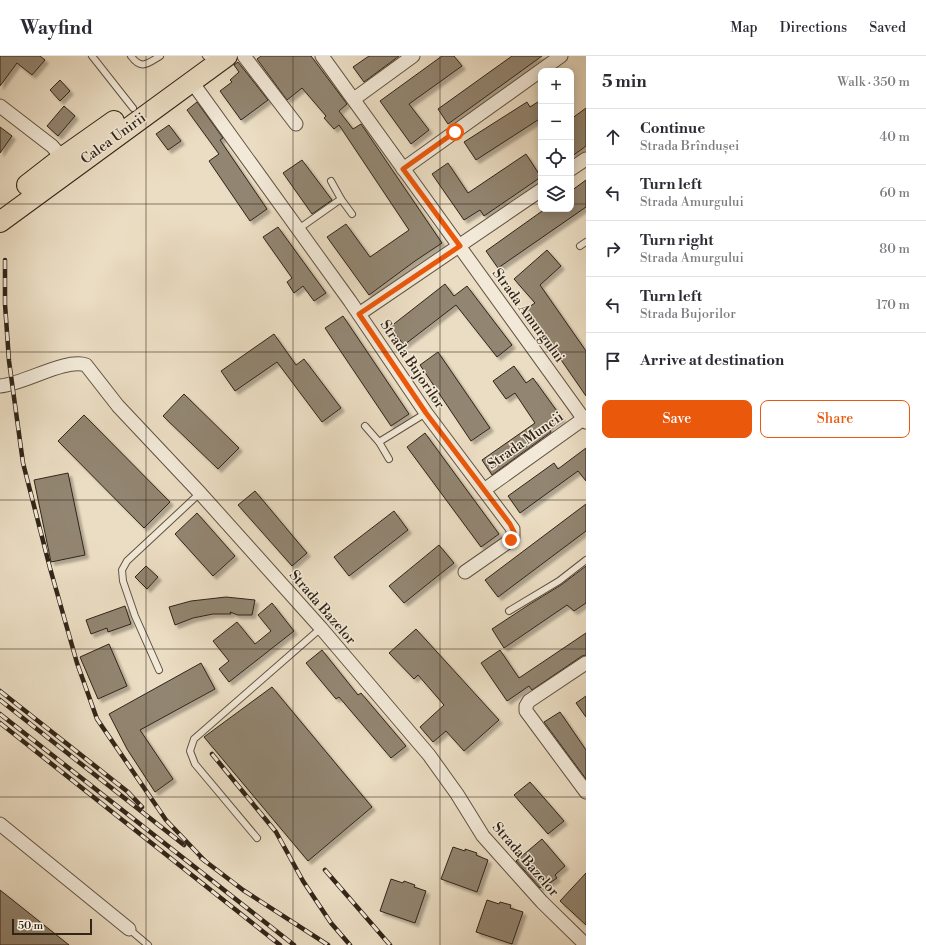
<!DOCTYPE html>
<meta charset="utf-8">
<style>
body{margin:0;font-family:"Libre Bodoni",serif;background:#f2f2f3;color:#2b2b33}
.controls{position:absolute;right:12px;top:12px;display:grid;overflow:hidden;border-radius:8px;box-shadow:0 2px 10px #0003}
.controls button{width:36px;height:36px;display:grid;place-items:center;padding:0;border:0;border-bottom:1px solid #e1e1e2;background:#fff;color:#2b2b33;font:20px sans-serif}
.scale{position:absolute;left:12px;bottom:10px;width:80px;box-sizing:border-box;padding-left:4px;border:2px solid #322518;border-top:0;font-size:11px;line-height:14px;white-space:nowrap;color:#322518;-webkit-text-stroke:3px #f2e9d8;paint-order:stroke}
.stop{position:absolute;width:12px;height:12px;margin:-9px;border:3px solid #ea580c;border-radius:50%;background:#fff}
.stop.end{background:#ea580c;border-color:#fff;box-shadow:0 1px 4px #0008}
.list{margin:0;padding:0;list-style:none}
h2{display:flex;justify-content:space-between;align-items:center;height:52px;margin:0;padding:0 16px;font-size:17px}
h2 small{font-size:13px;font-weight:400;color:#7c7c81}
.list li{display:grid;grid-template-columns:26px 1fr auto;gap:12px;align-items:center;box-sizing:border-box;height:56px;padding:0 16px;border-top:1px solid #e1e1e2}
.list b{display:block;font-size:15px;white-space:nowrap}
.list p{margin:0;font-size:13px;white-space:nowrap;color:#7c7c81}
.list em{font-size:13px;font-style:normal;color:#7c7c81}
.actions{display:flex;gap:8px;padding:12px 16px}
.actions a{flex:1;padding:9px 0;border:1px solid #ea580c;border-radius:8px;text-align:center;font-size:14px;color:#ea580c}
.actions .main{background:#ea580c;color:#fff}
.icon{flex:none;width:22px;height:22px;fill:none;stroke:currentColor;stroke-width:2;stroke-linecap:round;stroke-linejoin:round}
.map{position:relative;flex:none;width:586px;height:889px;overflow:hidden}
header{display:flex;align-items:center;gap:24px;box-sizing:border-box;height:56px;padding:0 20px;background:#fff;border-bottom:1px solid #e1e1e2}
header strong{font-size:19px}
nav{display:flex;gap:22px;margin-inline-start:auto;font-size:14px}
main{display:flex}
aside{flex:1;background:#fff}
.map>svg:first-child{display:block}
</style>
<header>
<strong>Wayfind</strong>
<nav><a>Map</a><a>Directions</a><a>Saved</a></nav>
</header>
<main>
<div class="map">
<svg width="586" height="889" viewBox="0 0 586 889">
<defs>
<filter id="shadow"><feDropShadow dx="3.5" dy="3.5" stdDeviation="1" flood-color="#0004"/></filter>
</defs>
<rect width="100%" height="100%" fill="#ebddc3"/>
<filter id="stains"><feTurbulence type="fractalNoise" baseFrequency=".005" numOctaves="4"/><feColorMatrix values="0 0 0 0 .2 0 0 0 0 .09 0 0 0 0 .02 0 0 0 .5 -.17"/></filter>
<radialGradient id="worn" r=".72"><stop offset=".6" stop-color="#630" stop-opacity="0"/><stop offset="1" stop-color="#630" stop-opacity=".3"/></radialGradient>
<g fill="#928571" stroke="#322518" filter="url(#shadow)">
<path d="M 0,0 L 40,0 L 45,4 L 32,19 L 17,7 L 0,30 Z"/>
<path d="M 261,0 L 311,0 L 347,48 L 339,55 L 353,73 L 361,68 L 442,187 L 415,205 L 369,239 L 327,181 L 346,168 L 370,201 L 409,174 L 339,69 L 334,73 L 324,62 L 326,60 L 302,32 L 287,44 L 257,3 Z"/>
<path d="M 369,0 L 399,0 L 364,26 L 353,11 Z"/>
<path d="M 442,0 L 454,0 L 462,10 L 409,48 L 429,74 L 411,88 L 380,45 Z"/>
<path d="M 512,0 L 542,0 L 448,68 L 438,53 Z"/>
<path d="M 238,6 L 268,44 L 241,64 L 220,35 L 232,26 L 230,24 L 239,16 L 234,9 Z"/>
<path d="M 60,24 L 70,35 L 60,45 L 50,34 Z"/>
<path d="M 541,44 L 541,62 L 476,104 L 464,86 L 527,46 L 530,51 Z"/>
<path d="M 197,46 L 223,82 L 220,84 L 267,153 L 250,165 L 209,105 L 219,98 L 187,54 Z"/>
<path d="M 64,50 L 75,60 L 58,80 L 47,70 Z"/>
<path d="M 586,52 L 586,90 L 571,101 L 571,63 Z"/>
<path d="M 169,69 L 181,85 L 168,94 L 156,78 Z"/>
<path d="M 0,71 L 12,80 L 0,97 Z"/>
<path d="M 526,98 L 541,121 L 484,160 L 480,154 L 464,164 L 432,118 L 448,107 L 468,137 Z"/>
<path d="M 302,104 L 332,144 L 312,158 L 283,117 Z"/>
<path d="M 586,124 L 586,151 L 498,212 L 486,195 L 545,153 L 571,153 L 571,135 Z"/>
<path d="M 278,171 L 326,237 L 314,245 L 303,230 L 294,237 L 287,226 L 292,222 L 263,181 Z"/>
<path d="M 547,194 L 561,210 L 540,229 L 586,295 L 586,340 L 526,253 L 535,247 L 514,223 Z"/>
<path d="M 445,228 L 454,240 L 467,230 L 512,289 L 497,301 L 456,249 L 404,289 L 390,271 Z"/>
<path d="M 343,260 L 409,358 L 391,370 L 325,272 Z"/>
<path d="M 274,278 L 296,309 L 304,303 L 341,352 L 322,366 L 277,306 L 235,335 L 221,315 Z"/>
<path d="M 438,296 L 490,372 L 471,385 L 420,309 Z"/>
<path d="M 514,310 L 526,327 L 533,322 L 562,362 L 548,371 L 551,376 L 492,419 L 482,404 L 535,367 L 515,337 L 506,343 L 493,325 Z"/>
<path d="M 184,338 L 239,392 L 218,413 L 163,360 Z"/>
<path d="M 84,359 L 170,446 L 144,472 L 58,385 Z"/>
<path d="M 425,377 L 499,478 L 481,491 L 407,391 Z"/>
<path d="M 586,392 L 586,425 L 578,415 L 520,457 L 508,440 L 554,407 L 558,413 Z"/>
<path d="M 68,417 L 85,499 L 51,506 L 34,424 Z"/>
<path d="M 255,435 L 307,497 L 292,510 L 238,449 Z"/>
<path d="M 586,448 L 586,475 L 498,541 L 485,524 Z"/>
<path d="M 394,455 L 408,474 L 349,520 L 334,501 Z"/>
<path d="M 197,457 L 235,500 L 213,520 L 175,478 Z"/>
<path d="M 439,489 L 454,507 L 404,547 L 389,530 Z"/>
<path d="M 146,510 L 158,521 L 147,533 L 135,521 Z"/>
<path d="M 586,510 L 586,547 L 574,555 L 567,549 L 504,592 L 492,573 L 530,548 L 561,529 Z"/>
<path d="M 226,541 L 255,544 L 252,559 L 238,559 L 230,556 L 231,558 L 213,558 L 193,562 L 175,569 L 169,551 L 191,545 Z"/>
<path d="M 272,547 L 294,575 L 229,626 L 219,613 L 229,605 L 213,585 L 237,566 L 255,588 L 271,575 L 258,559 Z"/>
<path d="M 125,550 L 131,568 L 108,576 L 107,572 L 91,578 L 86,564 Z"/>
<path d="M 416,573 L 499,664 L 464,695 L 446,675 L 433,686 L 420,671 L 444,649 L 418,619 L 414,623 L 389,597 Z"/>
<path d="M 586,577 L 586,599 L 582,600 L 532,634 L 529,630 L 507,645 L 481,607 L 500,594 L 519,622 Z"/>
<path d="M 109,588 L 127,630 L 98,643 L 80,601 Z"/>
<path d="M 322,594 L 358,639 L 361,637 L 406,690 L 391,702 L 339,641 L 336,643 L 306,607 Z"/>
<path d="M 201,607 L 215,633 L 140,674 L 173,723 L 155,736 L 127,693 L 109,658 Z"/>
<path d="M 272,631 L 372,751 L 308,805 L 204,681 Z"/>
<path d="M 586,640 L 586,661 L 576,647 Z"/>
<path d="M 560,656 L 586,694 L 586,723 L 544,666 Z"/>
<path d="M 530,726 L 564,765 L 548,778 L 514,739 Z"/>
<path d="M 542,783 L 565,810 L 555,819 L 557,822 L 550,827 L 548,825 L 540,832 L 516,805 Z"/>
<path d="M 453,791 L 465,795 L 465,793 L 477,797 L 476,799 L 488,804 L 477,836 L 441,823 Z"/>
<path d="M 586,817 L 586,869 L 560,845 Z"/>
<path d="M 391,823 L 403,827 L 404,825 L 415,829 L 414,831 L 426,835 L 415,867 L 380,855 Z"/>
<path d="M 0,834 L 69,889 L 0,889 Z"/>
<path d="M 487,844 L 499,848 L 500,846 L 511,849 L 510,852 L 523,856 L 512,888 L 476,876 Z"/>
</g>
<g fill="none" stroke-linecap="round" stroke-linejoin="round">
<defs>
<g id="lane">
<path d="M 92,0 L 133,52"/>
<path d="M 131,0 C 141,14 147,8 160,0"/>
<path d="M 206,0 L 207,1"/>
<path d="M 331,125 L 341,143 L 352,158"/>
<path d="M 297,174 L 341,143"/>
<path d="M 580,190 L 586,186"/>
<path d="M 365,370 L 379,386 L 389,403"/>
<path d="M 379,386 L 426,357"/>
<path d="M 509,555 L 559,525 L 586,504"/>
<path d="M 159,614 L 135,560 L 123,525 L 122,514 L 127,505 L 200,437"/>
<path d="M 257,782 L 195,708 L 190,695 L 194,683 L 321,572"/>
<path d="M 129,873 L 148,889"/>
</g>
<g id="street">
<path d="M 244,0 L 296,68"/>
<path d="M 322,0 L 586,366"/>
<path d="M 192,26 L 350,245 L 426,357 L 513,473 L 513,481 L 511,484 L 465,516"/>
<path d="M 354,43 L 413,0"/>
<path d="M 0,50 L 52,90 L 67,107"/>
<path d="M 403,113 L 561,0"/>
<path d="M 571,113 L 586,103"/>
<path d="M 359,258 L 541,134"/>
<path d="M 0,330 C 24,328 65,302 86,309 L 118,350 L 200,437 L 321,572 L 429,699 L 457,738 L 483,780 L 542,846 L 586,889"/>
<path d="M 484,434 L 586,361"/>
<path d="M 586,607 L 529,645 L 526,650 L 526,655 L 586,736"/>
<path d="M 0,768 L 129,873"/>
</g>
<g id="primary">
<path d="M 27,129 L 63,101 L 114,65"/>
<path d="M 0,166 L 227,0"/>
</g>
</defs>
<use href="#lane" stroke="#605343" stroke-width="8"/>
<use href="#street" stroke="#605343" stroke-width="15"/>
<use href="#primary" stroke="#322518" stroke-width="22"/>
<use href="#lane" stroke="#f2e9d8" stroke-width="6"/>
<use href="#street" stroke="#f2e9d8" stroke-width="13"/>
<use href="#primary" stroke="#ebddc3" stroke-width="20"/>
<defs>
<g id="rail">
<path d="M 5,204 L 5,248 L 9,305 L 23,407 L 50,512 L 77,607 L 97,663 L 166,764 L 205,805"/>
<path d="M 0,635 L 128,736 L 142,751"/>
<path d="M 0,644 L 184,789"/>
<path d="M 0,658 L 294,889"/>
<path d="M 0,667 L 280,889"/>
<path d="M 212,698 L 276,776 L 303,825 L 331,867 L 350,889"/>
<path d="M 201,802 L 243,834 L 328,889"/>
<path d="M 325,814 L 390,889"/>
</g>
</defs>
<use href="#rail" stroke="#322518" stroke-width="4.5"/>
<use href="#rail" stroke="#f2e9d8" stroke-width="3" stroke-dasharray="9" stroke-linecap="butt"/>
</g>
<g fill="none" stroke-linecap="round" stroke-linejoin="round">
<path stroke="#ea580c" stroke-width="5" d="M 455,76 L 403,113 L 460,190 L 359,258 L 426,357 L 510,468 L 514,476 L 511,484"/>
</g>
<path fill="none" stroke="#322518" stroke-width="1" stroke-opacity="0.55" d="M 146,0 L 146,889M 293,0 L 293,889M 440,0 L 440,889M 0,148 L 541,148M 571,148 L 586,148M 0,296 L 586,296M 0,444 L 586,444M 0,593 L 586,593M 0,741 L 586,741"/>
<g text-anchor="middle" stroke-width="3" stroke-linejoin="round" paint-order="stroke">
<g font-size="14" fill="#322518" stroke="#f2e9d8">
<text transform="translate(113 82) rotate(-36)" y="5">Calea Unirii</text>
<text transform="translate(529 259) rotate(54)" y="5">Strada Amurgului</text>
<text transform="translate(413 308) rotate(56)" y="5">Strada Bujorilor</text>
<text transform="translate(525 384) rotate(-35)" y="5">Strada Muncii</text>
<text transform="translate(323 551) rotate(49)" y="5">Strada Bazelor</text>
<text transform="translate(526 803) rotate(49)" y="5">Strada Bazelor</text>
</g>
</g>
<rect width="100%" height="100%" filter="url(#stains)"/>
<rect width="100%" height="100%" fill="url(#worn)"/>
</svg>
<div class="controls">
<button>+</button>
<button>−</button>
<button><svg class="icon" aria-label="locate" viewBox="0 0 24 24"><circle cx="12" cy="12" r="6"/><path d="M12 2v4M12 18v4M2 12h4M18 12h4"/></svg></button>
<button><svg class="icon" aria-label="layers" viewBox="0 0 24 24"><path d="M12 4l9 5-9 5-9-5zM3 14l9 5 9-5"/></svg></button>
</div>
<div class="scale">50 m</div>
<div class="stop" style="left:455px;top:76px"></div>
<div class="stop end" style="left:511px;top:484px"></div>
</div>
<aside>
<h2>5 min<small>Walk · 350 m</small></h2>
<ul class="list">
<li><svg class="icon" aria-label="ahead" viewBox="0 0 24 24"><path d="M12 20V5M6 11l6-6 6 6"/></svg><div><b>Continue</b><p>Strada Brîndușei</p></div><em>40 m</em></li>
<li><svg class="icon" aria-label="left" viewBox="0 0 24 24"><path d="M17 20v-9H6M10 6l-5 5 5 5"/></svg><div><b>Turn left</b><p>Strada Amurgului</p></div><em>60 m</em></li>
<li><svg class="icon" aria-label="right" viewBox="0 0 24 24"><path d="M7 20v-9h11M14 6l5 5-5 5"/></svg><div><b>Turn right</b><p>Strada Amurgului</p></div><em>80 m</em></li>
<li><svg class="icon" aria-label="left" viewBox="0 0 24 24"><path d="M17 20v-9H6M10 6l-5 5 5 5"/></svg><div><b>Turn left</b><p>Strada Bujorilor</p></div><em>170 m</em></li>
<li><svg class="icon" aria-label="arrive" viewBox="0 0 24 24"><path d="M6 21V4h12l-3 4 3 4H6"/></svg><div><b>Arrive at destination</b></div></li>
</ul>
<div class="actions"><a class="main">Save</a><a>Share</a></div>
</aside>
</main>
